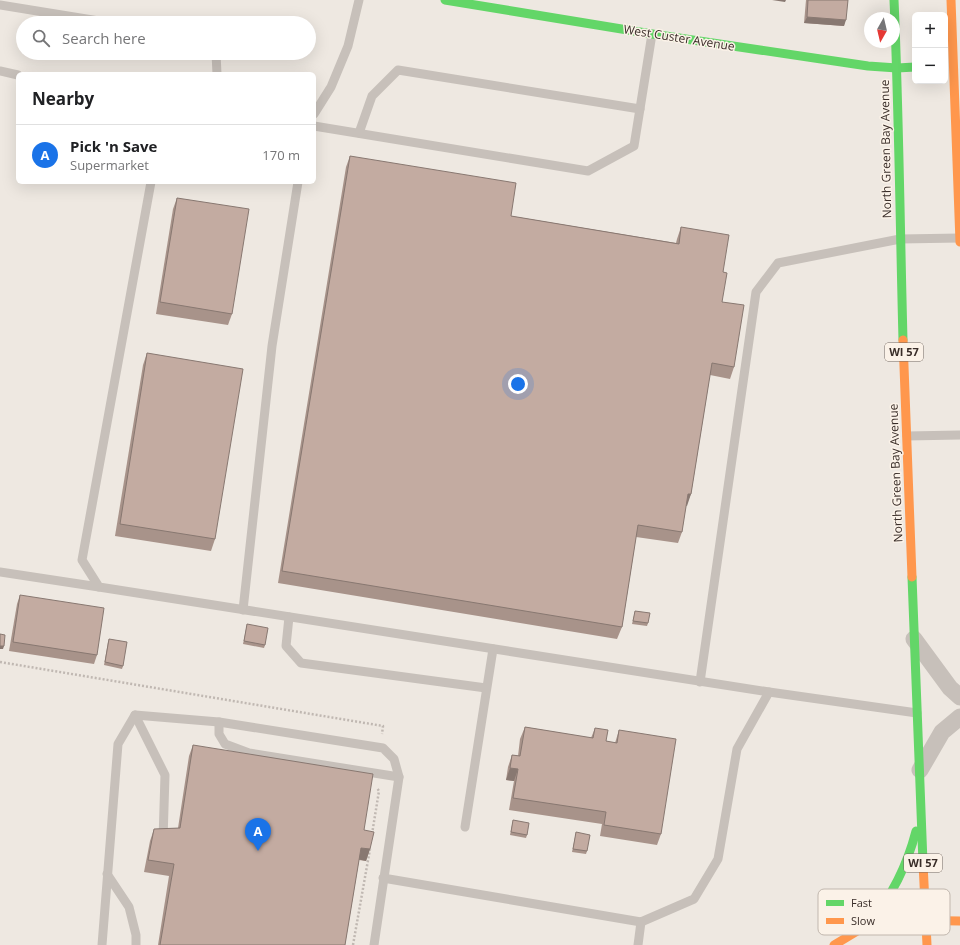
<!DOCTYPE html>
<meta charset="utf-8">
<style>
body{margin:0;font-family:"Open Sans",sans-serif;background:#f2f2f2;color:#202124}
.controls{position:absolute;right:12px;top:12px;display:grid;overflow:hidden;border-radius:6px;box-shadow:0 4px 16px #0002}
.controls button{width:36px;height:36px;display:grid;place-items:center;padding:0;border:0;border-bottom:1px solid #e0e0e0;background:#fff;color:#202124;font:20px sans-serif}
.compass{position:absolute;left:864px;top:12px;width:36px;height:36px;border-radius:50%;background:#fff;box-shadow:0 4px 16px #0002;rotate:188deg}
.you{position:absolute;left:518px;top:384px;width:14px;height:14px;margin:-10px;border:3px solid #fff;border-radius:50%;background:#1a73e8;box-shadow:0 0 0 6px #1a73e833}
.badge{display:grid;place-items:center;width:26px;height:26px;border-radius:50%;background:#1a73e8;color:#fff;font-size:13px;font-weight:700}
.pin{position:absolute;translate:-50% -33px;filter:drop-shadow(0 1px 2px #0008)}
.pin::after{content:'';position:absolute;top:21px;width:14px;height:12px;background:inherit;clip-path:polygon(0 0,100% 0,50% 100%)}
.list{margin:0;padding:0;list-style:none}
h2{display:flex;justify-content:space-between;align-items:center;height:52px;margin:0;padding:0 16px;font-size:17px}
h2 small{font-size:13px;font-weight:400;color:#757577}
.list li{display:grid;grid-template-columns:26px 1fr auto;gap:12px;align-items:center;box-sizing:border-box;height:60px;padding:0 16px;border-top:1px solid #e0e0e0}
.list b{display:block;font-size:15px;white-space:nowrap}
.list p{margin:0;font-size:13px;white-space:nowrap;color:#757577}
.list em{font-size:13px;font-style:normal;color:#757577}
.icon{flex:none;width:22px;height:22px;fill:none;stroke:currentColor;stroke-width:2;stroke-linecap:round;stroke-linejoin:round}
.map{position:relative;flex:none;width:960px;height:945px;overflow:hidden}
.search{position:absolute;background:#fff;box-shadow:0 4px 16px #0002;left:16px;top:16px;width:300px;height:44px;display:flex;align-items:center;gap:10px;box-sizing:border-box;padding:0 14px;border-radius:22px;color:#757577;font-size:15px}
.panel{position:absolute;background:#fff;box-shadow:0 4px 16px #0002;left:16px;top:72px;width:300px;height:112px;border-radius:6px}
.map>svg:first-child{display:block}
</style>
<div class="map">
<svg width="960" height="945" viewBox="0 0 960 945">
<rect width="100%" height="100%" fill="#eee8e1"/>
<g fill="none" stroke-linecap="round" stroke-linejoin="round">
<g stroke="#c0b8b2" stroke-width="2.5" stroke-dasharray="2 2" stroke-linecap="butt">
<path d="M 0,662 L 383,726 L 382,734"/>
<path d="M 372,834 L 379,791 L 377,788"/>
<path d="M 353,945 L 370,849"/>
</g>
<g stroke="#c7c0ba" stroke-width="9">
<path d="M 0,5 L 111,23"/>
<path d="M 216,53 L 217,74"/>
<path d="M 0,71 L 18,75"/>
<path d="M 314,114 L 331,87 L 348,46 L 359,0"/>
<path d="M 314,126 L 588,171 L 634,146 L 652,34"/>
<path d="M 359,133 L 372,96 L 398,70 L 640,109"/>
<path d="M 151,182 L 82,560 L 99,587 L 769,692 L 917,713"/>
<path d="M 907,436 L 960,435"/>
<path d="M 0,572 L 99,587"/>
<path d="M 243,610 L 272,346 L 298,182"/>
<path d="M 289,617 L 286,646 L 301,663 L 486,688"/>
<path d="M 700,682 L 756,292 L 778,263 L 900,239 L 960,238"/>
<path d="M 135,715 L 165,775 L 163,840"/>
<path d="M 219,722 L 219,734 L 225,744 L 249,753 L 399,777"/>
<path d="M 465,827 L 493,649"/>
<path d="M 107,874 L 129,907 L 136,935 L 136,945"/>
<path d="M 383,878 L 641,922 L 694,899 L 718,859 L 737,749 L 769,692"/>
<path d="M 102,945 L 118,744 L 135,715 L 219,722 L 383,748 L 394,759 L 399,777 L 374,945"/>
<path d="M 638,945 L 641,922"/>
</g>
<g stroke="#c7c0ba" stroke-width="17">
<path d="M 914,639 L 950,688 L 960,697"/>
<path d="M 920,770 L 942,732 L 960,717"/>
</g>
<g stroke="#63d668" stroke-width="9">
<path d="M 445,0 L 652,34 L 868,66 L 897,68 L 915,67"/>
<path d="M 894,0 C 899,113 900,227 903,340"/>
<path d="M 912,577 L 923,863"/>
<path d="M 869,924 C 892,896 907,866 916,831"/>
</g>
<g stroke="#ff974d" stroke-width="9">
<path d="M 951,0 L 960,242"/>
<path d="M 903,340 L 912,577"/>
<path d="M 923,863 L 927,945"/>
<path d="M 834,945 L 869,924 L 898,920 L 960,921"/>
</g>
</g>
<g fill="#a8938a">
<path d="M 806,0 L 848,0 L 844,26 L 804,23 Z"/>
<path d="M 350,156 L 511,216 L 676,243 L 677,239 L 681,227 L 723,272 L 722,302 L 734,367 L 730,379 L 710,375 L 691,494 L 686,505 L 682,532 L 678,543 L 636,537 L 622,627 L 617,639 L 278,583 L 346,167 Z"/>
<path d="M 177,198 L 232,314 L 228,325 L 156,314 L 173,209 Z"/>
<path d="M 147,353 L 215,539 L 211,551 L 115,536 L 143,365 Z"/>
<path d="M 20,595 L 97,655 L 94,664 L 9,651 L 17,604 Z"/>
<path d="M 635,611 L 648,623 L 647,626 L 632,624 Z"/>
<path d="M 247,624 L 265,645 L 264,648 L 243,644 Z"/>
<path d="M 109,639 L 123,666 L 122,669 L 104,665 L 108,642 Z"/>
<path d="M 525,727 L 591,738 L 595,728 L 606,741 L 615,743 L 619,730 L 661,834 L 657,845 L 600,836 L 602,824 L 509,810 L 514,781 L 506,780 L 508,767 L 512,755 L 518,756 L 520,739 Z"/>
<path d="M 193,745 L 364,830 L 370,849 L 366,861 L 359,860 L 345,945 L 158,945 L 169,876 L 144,872 L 150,841 L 154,829 L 178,828 L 189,756 Z"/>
<path d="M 513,820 L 527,835 L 526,838 L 510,835 Z"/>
<path d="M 576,832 L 587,851 L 586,854 L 572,852 Z"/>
</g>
<g fill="#887871">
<path d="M 772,0 L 786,0 L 785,2 Z"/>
<path d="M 807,17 L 846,20 L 844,26 L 804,23 Z"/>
<path d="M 688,494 L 691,494 L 687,506 L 684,505 Z"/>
<path d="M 0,646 L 4,646 L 3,649 L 0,649 Z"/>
<path d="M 510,768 L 518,769 L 514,781 L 506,780 Z"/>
<path d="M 361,848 L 370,849 L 366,861 L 357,859 Z"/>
</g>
<g fill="#c3aba1" stroke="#887871">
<path d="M 808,0 L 848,0 L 846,20 L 807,17 Z"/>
<path d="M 350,156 L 516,183 L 511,216 L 679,244 L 681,227 L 729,235 L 723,272 L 727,273 L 722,302 L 744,305 L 734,367 L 712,363 L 691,494 L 688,494 L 682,532 L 638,525 L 622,627 L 282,571 Z"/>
<path d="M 177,198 L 249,209 L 232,314 L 160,302 Z"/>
<path d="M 147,353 L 243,369 L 215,539 L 120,524 Z"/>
<path d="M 20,595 L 104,608 L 97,655 L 13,642 Z"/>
<path d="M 635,611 L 650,613 L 648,623 L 633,621 Z"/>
<path d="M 247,624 L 268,628 L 265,645 L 244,641 Z"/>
<path d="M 0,634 L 5,635 L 4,646 L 0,646 Z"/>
<path d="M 109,639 L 127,642 L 123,666 L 105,662 Z"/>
<path d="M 525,727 L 593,738 L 595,728 L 608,730 L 606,741 L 617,743 L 619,730 L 676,739 L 661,834 L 604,825 L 606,812 L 513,798 L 518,769 L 510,768 L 512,755 L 520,756 Z"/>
<path d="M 193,745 L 373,774 L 364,830 L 374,832 L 370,849 L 361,848 L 345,945 L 160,945 L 174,864 L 148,860 L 154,829 L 180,828 Z"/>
<path d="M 513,820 L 529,823 L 527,835 L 511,832 Z"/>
<path d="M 576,832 L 590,835 L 587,851 L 573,849 Z"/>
</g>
<g text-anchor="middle" stroke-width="3" stroke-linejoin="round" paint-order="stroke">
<g fill="#fbf2e8" stroke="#736862" stroke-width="1">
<rect x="885" y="343" width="38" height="18" rx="3"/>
<rect x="904" y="854" width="38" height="18" rx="3"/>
</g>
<g font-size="11" font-weight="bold" fill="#392d28">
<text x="904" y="356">WI 57</text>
<text x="923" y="867">WI 57</text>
</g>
<g font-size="12" fill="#392d28" stroke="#fbf2e8">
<text transform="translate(679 38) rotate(9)" y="4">West Custer Avenue</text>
<text transform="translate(886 149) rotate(-91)" y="4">North Green Bay Avenue</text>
<text transform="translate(896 473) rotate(-92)" y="4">North Green Bay Avenue</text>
</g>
</g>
<rect x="818" y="889" width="132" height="46" rx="6" fill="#fbf2e8" stroke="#c1b7ae" stroke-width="1"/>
<rect x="826" y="900" width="18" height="6" fill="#63d668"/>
<rect x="826" y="918" width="18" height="6" fill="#ff974d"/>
<g font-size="11" fill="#392d28">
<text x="851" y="907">Fast</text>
<text x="851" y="925">Slow</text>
</g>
</svg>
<div class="controls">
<button>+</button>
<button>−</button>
</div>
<svg class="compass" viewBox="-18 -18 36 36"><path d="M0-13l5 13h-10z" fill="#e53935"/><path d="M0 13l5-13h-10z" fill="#757577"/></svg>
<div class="you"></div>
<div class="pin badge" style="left:258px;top:851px">A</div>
<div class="search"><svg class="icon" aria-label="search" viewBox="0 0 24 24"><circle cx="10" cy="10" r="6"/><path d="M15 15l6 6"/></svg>Search here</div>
<section class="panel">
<h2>Nearby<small></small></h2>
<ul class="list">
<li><span class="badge">A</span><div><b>Pick 'n Save</b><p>Supermarket</p></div><em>170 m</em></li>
</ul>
</section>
</div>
